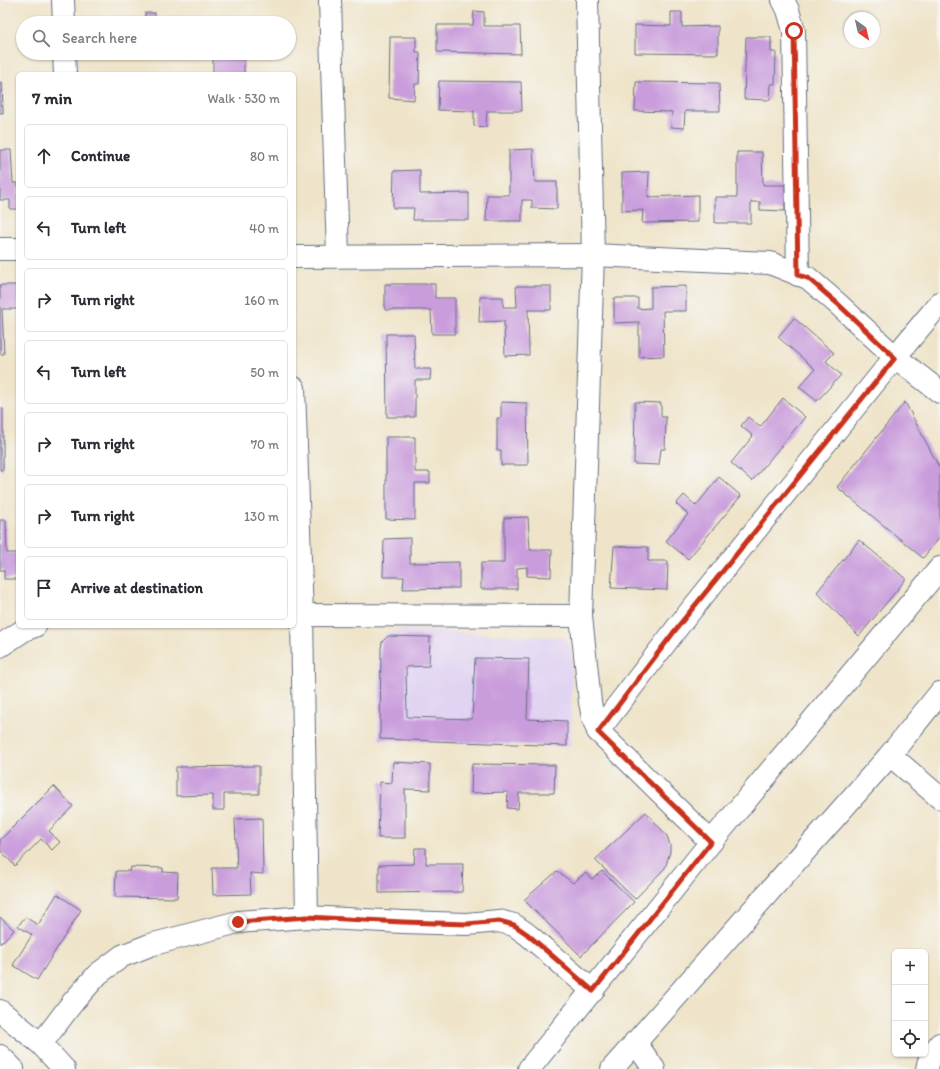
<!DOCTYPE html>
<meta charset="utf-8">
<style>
body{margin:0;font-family:Itim,sans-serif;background:#f7f7f7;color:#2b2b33}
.controls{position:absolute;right:12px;bottom:12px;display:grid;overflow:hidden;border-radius:6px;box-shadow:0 1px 3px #0004}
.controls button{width:36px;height:36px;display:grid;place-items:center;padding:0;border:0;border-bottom:1px solid #e1e1e2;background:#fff;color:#2b2b33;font:20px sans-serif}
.compass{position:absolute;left:844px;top:12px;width:36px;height:36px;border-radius:50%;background:#fff;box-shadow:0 1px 3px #0004;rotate:146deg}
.stop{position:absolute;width:12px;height:12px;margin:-9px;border:3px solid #c8321e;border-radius:50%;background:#fff}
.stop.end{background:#c8321e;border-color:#fff;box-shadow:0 1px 4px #0008}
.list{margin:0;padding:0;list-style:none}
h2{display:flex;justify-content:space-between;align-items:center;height:52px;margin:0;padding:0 16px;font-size:17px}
h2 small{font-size:13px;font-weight:400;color:#7c7c81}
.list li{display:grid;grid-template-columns:26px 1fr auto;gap:12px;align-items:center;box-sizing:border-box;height:64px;margin:0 8px 8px;padding:0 8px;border:1px solid #e1e1e2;border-radius:6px}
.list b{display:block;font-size:15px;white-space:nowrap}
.list em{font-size:13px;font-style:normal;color:#7c7c81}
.icon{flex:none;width:22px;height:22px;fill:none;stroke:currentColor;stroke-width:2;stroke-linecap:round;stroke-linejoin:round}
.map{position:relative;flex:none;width:940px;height:1069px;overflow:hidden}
.search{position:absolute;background:#fff;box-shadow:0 1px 3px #0004;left:16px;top:16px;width:280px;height:44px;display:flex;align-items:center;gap:10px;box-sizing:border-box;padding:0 14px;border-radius:22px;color:#7c7c81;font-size:15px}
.panel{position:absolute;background:#fff;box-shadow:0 1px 3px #0004;left:16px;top:72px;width:280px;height:556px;border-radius:6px}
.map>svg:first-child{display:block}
</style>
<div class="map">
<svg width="940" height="1069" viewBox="0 0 940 1069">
<rect width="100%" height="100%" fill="#f6f6f2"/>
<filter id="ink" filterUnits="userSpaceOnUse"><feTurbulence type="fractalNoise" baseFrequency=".025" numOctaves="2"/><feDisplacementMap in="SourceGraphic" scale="8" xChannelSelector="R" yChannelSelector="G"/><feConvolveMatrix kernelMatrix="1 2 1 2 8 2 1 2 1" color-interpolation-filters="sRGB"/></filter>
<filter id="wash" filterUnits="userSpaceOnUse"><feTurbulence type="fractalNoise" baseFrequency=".012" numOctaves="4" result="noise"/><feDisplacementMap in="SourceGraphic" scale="16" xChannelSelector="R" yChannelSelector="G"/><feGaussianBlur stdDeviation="0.9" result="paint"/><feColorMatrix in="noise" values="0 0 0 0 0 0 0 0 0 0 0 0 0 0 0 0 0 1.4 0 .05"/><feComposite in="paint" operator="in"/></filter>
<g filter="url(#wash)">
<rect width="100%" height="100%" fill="#efe4c9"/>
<path fill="#e1d4f3" d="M 399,630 L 551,637 L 560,637 L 567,641 L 570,647 L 572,656 L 571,747 L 378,740 L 379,642 L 381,638 L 387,633 Z"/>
<g id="blocks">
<g fill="#c99cdc">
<path d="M 474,11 L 484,12 L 484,26 L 520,26 L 521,54 L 437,52 L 437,25 L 473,25 Z"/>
<path d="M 671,12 L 682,12 L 682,27 L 718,26 L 718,54 L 635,53 L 635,25 L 671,26 Z"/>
<rect x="145" y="13" width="10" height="10"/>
<path d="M 390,37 L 416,37 L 416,52 L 420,52 L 419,84 L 415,84 L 414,100 L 389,98 Z"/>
<path d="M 746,37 L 771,37 L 771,52 L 776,52 L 775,84 L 771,84 L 770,100 L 744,99 Z"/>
<path d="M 145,53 L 192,53 L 192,55 L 145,54 Z"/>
<path d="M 213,53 L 240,53 L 240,58 L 244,58 L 244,74 L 213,74 Z"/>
<path d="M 439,81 L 521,82 L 522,111 L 487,111 L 486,127 L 474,126 L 474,111 L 438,110 Z"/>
<path d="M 0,82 L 2,82 L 3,113 L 0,113 Z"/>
<path d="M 636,82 L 719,83 L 720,111 L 685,111 L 684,128 L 671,127 L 672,112 L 635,111 Z"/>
<path d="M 533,149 L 535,182 L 557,182 L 557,209 L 532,208 L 532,200 L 522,200 L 522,221 L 486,221 L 487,195 L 509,195 L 509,150 Z"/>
<path d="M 0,150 L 11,150 L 13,183 L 18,183 L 18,209 L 10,209 L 10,200 L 0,200 Z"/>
<path d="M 737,152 L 762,152 L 763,185 L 785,185 L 785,211 L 760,210 L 760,202 L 751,202 L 751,223 L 715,223 L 715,197 L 737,197 Z"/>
<path d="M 420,170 L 420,194 L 469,193 L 469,220 L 413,220 L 414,208 L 393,208 L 394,171 Z"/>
<path d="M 649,172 L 648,197 L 698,195 L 698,222 L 642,223 L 643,210 L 622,211 L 622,173 Z"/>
<path d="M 385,284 L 435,284 L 435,298 L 455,298 L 455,334 L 432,334 L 431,310 L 385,310 Z"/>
<path d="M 0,285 L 18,285 L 18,309 L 2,309 L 4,354 L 0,354 Z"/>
<path d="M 516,286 L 551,286 L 551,310 L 528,310 L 529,355 L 505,356 L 504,321 L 479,322 L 480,297 L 503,297 L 503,307 L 517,307 Z"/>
<path d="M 686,286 L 686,311 L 663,311 L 664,356 L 639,357 L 639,322 L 614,323 L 614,298 L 638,298 L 638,309 L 651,308 L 651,287 Z"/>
<path d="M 794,318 L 834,353 L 826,361 L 841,375 L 817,401 L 799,387 L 815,369 L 778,337 Z"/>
<path d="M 386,334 L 414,334 L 415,369 L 431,369 L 430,380 L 415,380 L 415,417 L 387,417 Z"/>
<path d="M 783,398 L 805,417 L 752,481 L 731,463 L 753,436 L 741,426 L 748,417 L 760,427 Z"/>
<path d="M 501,402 L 527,403 L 528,465 L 501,465 L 501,450 L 497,450 L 497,418 L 501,418 Z"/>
<path d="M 635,402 L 661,403 L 661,417 L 666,417 L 665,449 L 661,449 L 659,465 L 634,464 Z"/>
<path d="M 905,402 L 940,469 L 940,537 L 923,558 L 837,487 Z"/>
<path d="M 0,408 L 3,409 L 3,470 L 0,470 Z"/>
<path d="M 386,437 L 415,437 L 415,472 L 430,472 L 430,483 L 415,483 L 415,520 L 386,519 Z"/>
<path d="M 719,477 L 741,496 L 688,559 L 666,541 L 688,514 L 676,504 L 684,495 L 696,506 Z"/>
<path d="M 528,517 L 530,550 L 552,550 L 551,577 L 527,576 L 527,567 L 517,568 L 517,589 L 481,589 L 481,563 L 504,563 L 504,518 Z"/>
<path d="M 0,520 L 6,520 L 7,553 L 18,553 L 18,579 L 4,579 L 4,570 L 0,570 Z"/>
<path d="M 410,538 L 410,563 L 459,562 L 459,588 L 403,589 L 404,577 L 383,577 L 384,539 Z"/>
<path d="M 859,540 L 906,579 L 859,636 L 817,592 Z"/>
<path d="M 614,546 L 648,547 L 648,561 L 668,561 L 667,590 L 611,588 Z"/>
<path d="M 388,636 L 430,637 L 429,666 L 406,667 L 407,717 L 472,719 L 475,658 L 529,659 L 527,719 L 567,721 L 567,746 L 380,739 L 381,648 L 382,642 Z"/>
<path d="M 393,762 L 430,764 L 430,790 L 405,789 L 405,838 L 378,838 L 380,782 L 392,783 Z"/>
<path d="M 472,764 L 555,765 L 554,793 L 519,793 L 518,809 L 507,808 L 508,792 L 471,793 Z"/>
<path d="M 259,766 L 259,794 L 224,794 L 224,810 L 213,810 L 213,795 L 176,796 L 176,767 Z"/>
<path d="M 54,786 L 73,806 L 49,831 L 60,842 L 52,850 L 41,839 L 15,866 L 0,850 L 0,840 Z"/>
<path d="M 646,812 L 667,836 L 670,845 L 670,852 L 665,868 L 635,899 L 595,860 Z"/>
<path d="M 262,818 L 263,874 L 250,873 L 251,894 L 213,895 L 212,868 L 237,868 L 235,819 Z"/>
<path d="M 415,848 L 426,848 L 426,864 L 463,864 L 462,892 L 379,893 L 379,865 L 414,864 Z"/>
<path d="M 131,867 L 163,868 L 163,872 L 178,873 L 177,898 L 115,897 L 116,871 L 130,871 Z"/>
<path d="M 557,871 L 573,883 L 585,873 L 592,879 L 602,871 L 634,902 L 581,956 L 524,900 Z"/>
<path d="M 57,894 L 81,910 L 37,980 L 13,965 L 32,935 L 18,926 L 25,917 L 38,925 Z"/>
<path d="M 0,917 L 14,930 L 0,944 Z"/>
</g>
</g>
</g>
<g filter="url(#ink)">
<use href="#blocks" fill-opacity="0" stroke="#656e83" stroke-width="1"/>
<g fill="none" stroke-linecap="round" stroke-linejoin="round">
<defs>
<g id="minor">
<path d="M 63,0 L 64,23"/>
<path d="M 330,0 L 338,256"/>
<path d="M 587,0 L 593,255 L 581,616 L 590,702 L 593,718 L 598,731 L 711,842"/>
<path d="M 783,0 L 788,10 L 794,31 L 798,275"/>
<path d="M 64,53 L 65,74"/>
<path d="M 0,249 L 18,249"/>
<path d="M 294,257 L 593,255 L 770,263 L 808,278 L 838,304 L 895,357 L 940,303"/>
<path d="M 294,388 L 302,615 L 307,917"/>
<path d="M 294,615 L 581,616"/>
<path d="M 0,646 L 24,630 L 35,626"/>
<path d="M 598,731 L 680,624 L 895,357 L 940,392"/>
<path d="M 890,755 L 940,798"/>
<path d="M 635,1042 L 654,1069"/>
<path d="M 41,1044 L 73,1002 L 98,974 L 122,956 L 150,945 L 238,922 L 307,917 L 403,922 L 467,924 L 499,921 L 514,925 L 527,934 L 593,991"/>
<path d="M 927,1069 C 928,1059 934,1051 940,1044"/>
</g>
<g id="major">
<path d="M 0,1011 L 41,1044 L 64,1069"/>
<path d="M 0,1056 L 13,1069"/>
<path d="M 529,1069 L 711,842 L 940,568"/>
<path d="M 612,1069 L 890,755 L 940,693"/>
</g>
</defs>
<use href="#minor" stroke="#656e83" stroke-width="24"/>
<use href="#major" stroke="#656e83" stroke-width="24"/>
<use href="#minor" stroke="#fff" stroke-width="22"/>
<use href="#major" stroke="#fff" stroke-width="22"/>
</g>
</g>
<g fill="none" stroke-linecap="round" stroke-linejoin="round" filter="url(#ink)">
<path stroke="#c8321e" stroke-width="5" d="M 238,922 L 307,917 L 403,922 L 467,924 L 499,921 L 514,925 L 527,934 L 593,991 L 711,842 L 598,732 L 680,624 L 895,358 L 838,304 L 808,278 L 798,275 L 794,31"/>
</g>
</svg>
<div class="controls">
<button>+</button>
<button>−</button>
<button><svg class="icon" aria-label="locate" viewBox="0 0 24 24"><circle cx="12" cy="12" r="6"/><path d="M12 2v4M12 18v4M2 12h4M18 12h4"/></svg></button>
</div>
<svg class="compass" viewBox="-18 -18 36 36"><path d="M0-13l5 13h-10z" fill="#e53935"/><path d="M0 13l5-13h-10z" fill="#7c7c81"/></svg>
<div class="stop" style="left:794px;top:31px"></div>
<div class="stop end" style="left:238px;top:922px"></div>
<div class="search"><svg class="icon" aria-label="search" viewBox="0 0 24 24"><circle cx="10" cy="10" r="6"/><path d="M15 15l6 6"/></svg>Search here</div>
<section class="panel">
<h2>7 min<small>Walk · 530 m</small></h2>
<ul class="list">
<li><svg class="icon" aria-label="ahead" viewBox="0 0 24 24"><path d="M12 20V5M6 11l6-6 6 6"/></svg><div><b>Continue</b></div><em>80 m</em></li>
<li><svg class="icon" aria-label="left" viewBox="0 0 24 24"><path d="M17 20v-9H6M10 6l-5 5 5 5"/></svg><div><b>Turn left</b></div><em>40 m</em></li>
<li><svg class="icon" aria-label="right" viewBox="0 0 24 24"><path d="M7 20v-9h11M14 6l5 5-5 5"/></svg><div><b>Turn right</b></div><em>160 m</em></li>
<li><svg class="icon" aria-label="left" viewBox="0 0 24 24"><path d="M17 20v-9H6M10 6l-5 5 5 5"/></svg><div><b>Turn left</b></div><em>50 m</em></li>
<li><svg class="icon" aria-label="right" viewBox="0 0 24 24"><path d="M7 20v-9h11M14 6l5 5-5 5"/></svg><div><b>Turn right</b></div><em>70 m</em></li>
<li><svg class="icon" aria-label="right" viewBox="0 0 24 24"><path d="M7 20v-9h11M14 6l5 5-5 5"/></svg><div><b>Turn right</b></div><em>130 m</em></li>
<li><svg class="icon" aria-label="arrive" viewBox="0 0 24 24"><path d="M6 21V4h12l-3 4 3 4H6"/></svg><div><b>Arrive at destination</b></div></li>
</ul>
</section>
</div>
